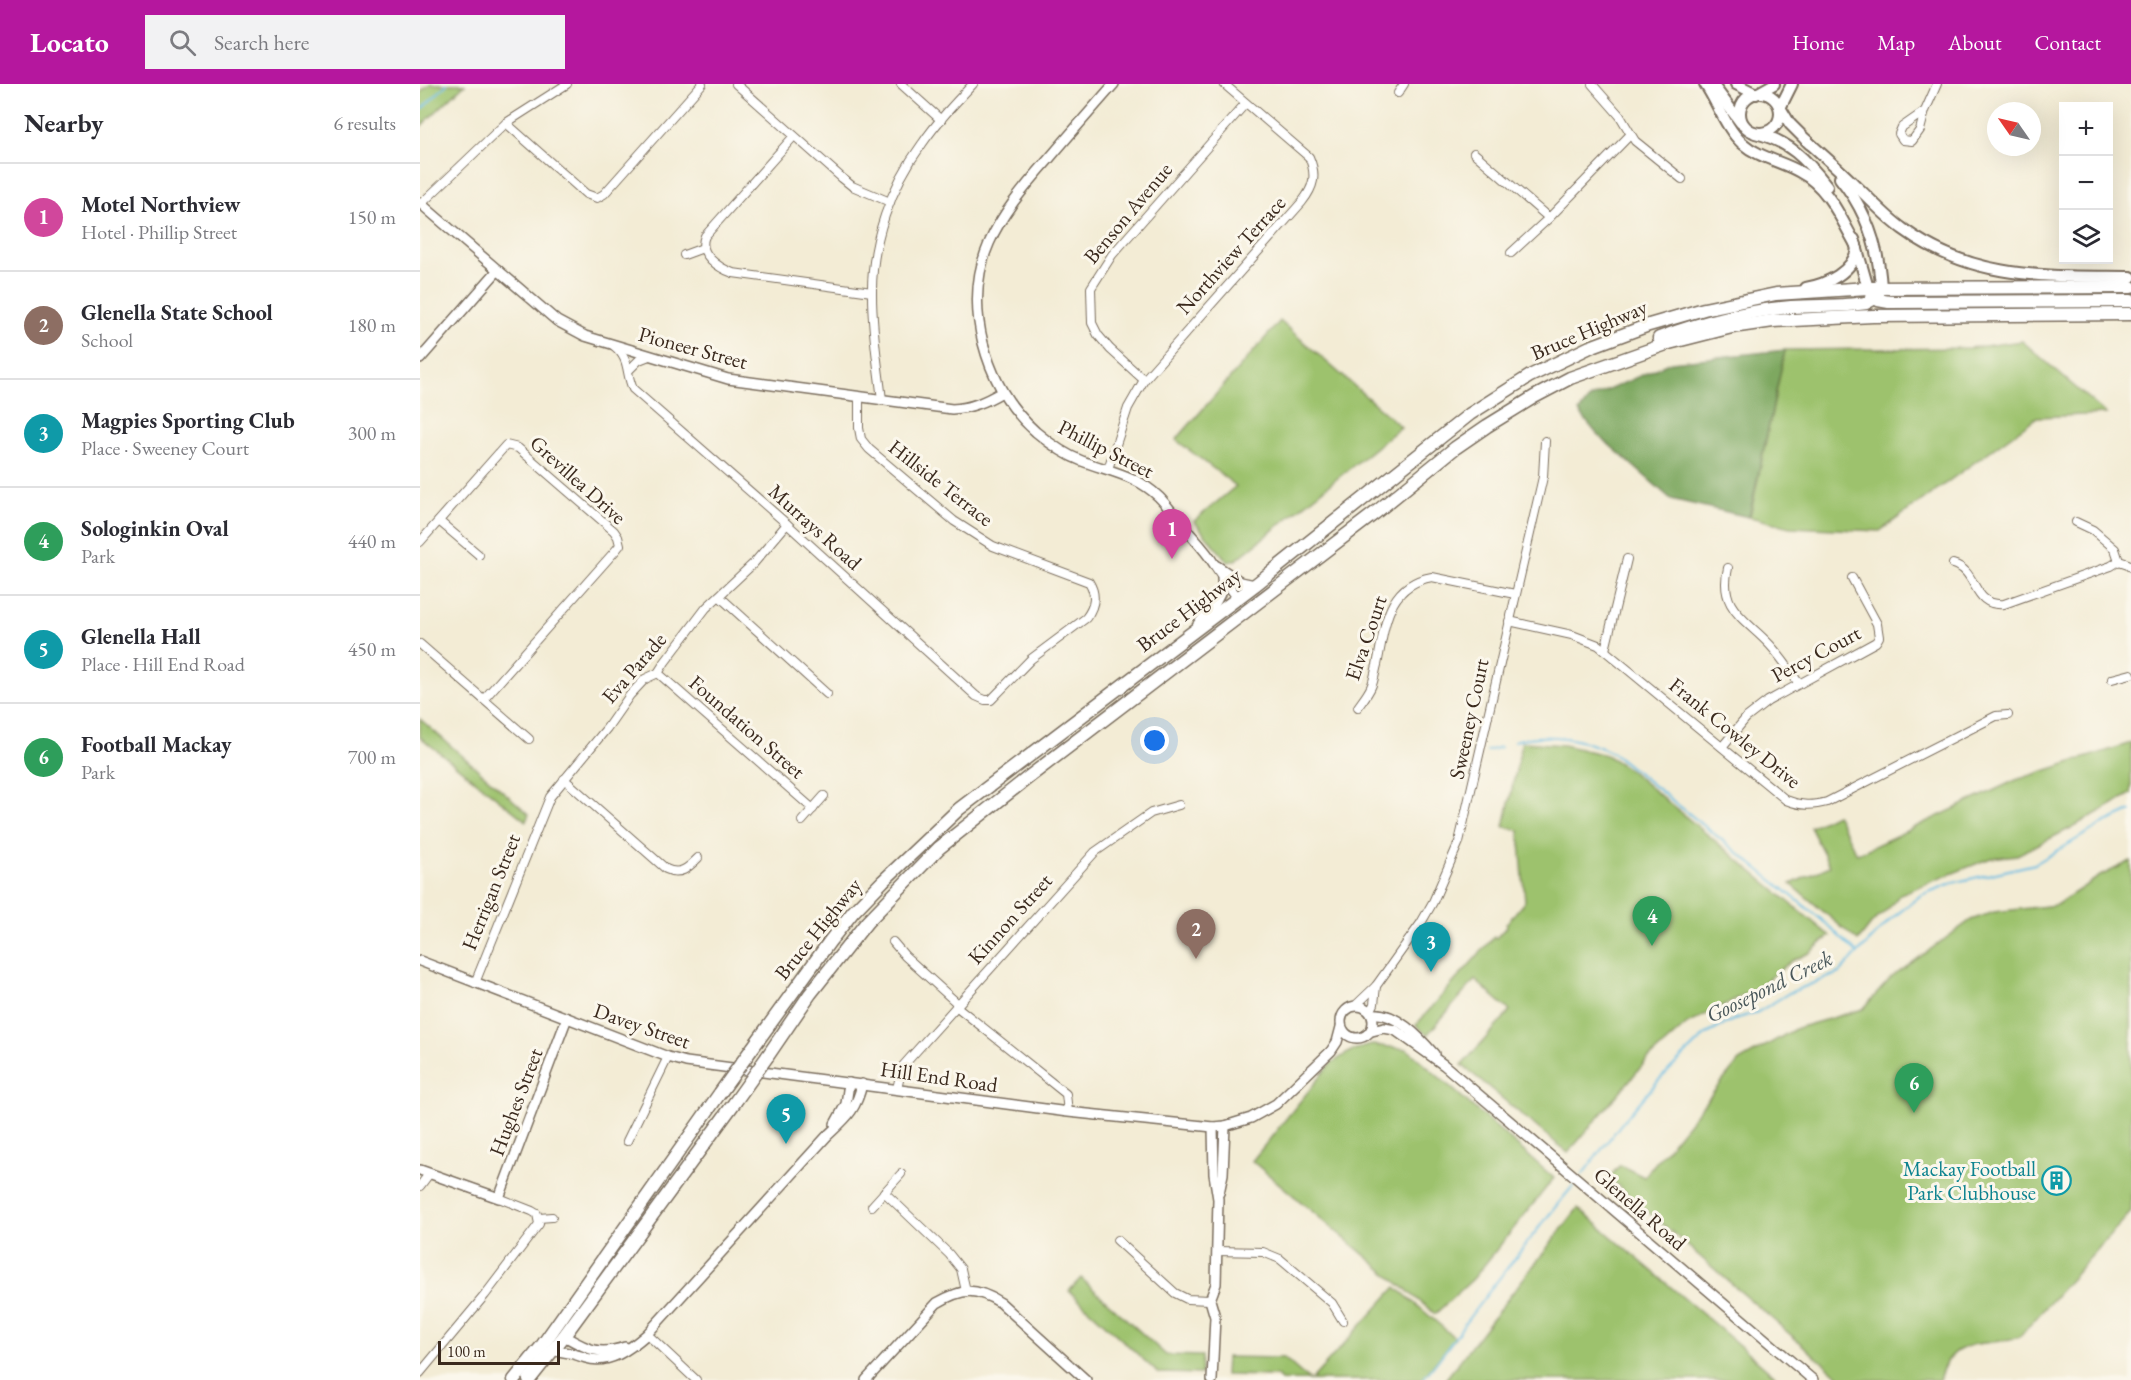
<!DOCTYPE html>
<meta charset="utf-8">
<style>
body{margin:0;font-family:"EB Garamond",serif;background:#f2f2f3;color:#2b2b33}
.controls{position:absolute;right:18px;top:18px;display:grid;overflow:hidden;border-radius:0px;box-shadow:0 6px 24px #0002}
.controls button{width:54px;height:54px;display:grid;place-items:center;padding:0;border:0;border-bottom:2px solid #e1e1e2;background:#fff;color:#2b2b33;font:30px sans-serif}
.compass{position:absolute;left:1567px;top:18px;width:54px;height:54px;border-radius:50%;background:#fff;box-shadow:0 6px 24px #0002;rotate:304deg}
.scale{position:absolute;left:18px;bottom:15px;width:122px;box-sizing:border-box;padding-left:6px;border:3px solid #3b2a1e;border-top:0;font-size:16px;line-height:21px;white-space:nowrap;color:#3b2a1e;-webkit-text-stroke:4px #fbf7ec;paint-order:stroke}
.you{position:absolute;left:735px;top:657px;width:21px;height:21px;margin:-15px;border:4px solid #fff;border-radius:50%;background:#1a73e8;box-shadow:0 0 0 9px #1a73e833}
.badge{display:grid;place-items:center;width:39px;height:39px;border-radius:50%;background:#b5179e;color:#fff;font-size:20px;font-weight:700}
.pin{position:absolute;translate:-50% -50px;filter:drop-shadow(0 2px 3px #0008)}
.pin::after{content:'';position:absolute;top:32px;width:21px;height:18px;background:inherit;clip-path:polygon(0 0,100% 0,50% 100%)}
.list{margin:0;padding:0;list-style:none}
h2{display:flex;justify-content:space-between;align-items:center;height:78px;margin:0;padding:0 24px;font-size:26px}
h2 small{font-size:20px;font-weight:400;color:#7c7c81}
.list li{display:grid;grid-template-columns:39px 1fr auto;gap:18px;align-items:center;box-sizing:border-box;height:108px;padding:0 24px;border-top:2px solid #e1e1e2}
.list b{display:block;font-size:22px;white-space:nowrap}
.list p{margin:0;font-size:20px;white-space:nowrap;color:#7c7c81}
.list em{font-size:20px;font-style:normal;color:#7c7c81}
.icon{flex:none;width:33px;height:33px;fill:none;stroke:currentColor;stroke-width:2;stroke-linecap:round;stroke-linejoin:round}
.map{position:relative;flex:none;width:1711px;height:1296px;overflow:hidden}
header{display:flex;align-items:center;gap:36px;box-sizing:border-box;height:84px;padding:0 30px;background:#b5179e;color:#fff}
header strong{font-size:28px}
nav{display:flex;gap:33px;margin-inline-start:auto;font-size:21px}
.search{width:420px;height:54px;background:#f2f2f3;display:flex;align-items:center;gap:15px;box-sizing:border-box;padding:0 21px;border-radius:0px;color:#7c7c81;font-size:22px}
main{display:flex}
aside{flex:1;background:#fff}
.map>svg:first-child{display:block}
</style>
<header>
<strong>Locato</strong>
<div class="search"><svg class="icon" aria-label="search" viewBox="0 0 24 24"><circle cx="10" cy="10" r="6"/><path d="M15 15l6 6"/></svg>Search here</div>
<nav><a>Home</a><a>Map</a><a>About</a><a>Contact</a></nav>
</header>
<main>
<aside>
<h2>Nearby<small>6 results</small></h2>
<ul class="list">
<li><span class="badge" style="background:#d1479c">1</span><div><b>Motel Northview</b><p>Hotel · Phillip Street</p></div><em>150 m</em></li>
<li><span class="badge" style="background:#8d6e63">2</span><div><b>Glenella State School</b><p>School</p></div><em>180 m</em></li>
<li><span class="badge" style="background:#0f9aa8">3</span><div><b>Magpies Sporting Club</b><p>Place · Sweeney Court</p></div><em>300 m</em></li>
<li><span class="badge" style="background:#2e9e5b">4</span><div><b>Sologinkin Oval</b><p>Park</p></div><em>440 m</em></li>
<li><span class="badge" style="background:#0f9aa8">5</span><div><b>Glenella Hall</b><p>Place · Hill End Road</p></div><em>450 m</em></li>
<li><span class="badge" style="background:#2e9e5b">6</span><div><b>Football Mackay</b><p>Park</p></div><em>700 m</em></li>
</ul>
</aside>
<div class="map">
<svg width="1711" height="1296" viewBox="0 0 1711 1296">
<rect width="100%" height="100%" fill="#fbf7ec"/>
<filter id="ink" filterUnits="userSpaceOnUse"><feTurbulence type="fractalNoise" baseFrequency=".0167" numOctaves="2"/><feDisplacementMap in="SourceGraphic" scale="12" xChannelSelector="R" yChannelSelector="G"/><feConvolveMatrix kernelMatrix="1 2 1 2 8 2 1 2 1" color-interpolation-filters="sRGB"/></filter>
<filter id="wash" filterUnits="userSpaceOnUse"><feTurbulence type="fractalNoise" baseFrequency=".008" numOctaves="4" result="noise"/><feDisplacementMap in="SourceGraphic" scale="24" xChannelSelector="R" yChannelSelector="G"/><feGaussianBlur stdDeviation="1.35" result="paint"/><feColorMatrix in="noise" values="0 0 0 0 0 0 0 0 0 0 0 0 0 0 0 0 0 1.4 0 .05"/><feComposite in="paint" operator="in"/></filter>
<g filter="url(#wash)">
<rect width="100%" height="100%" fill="#f3ecd5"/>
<g fill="#9dc26d" stroke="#6c7646" stroke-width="1.5">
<path d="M 10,0 L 45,0 L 0,43 L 0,9 Z"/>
<path d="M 860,237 L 981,343 L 816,476 L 808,478 L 774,437 L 816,402 L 756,356 Z"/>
<path d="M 1602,257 L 1686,330 L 1617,333 L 1460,447 L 1370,443 L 1330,433 L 1365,266 L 1549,264 Z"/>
<path d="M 0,635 L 109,730 L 106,737 L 0,653 Z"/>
<path d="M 1102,658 L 1143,661 L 1186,671 L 1207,684 L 1410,852 L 1389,869 L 1372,877 L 1335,905 L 1267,940 L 1226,977 L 1148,1069 L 1042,981 L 1090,927 L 1055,896 L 1007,951 L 996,941 L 1074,853 L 1076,854 L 1087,842 L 1086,840 L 1105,817 L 1099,746 L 1084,743 Z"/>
<path d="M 1711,659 L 1711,710 L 1649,745 L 1597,771 L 1571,774 L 1480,810 L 1469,824 L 1451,840 L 1438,857 L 1371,800 L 1410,782 L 1390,743 L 1416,730 L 1437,770 L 1596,696 Z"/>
<path d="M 1711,777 L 1711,1128 L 1599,1253 C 1564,1264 1532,1250 1519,1296 L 1423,1296 L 1189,1094 L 1200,1081 L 1224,1093 L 1319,977 L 1377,944 L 1443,925 L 1471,894 L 1551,836 L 1574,828 L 1636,821 L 1680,792 Z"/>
<path d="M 952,961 L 987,965 L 1134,1094 L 1053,1195 L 1015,1230 L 832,1077 L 911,979 L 933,966 Z"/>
<path d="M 1158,1124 L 1360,1296 L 1025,1296 Z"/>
<path d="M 661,1194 L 746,1271 L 782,1272 L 781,1290 L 738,1289 L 649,1207 Z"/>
<path d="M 976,1203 L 1035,1254 L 1002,1296 L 891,1296 Z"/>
<path d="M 806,1273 L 864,1274 L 889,1296 L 861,1296 L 857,1292 L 805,1291 Z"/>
</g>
<path fill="#7ea860" stroke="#5c693f" stroke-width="1.5" d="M 1365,266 L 1329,433 L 1251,415 L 1177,350 L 1159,328 L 1170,314 L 1251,278 Z"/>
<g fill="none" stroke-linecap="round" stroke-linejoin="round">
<g stroke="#67bce3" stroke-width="2">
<path d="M 0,27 L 27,0"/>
<path d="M 1094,657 C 1127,648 1163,654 1193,669 L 1402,836 L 1437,869"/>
<path d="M 1067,667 L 1081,663"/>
<path d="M 1162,1091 L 1201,1040 L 1239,996 L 1285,951 L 1315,935 L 1338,928 L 1369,909 L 1419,889 L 1470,836 L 1501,811 L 1532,799 L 1615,780 L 1684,739 L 1711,727"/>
<path d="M 1002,1296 C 1022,1274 1037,1249 1055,1226 C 1087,1184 1119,1142 1153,1102"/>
</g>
</g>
</g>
<g filter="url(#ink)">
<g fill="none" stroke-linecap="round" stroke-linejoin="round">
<defs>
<g id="minor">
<path d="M 316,0 L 422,94 L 432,102 L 470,118"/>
<path d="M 481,0 L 521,36"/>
<path d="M 1172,0 L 1200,32 L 1215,57 L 1262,95"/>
<path d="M 978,9 L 984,0"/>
<path d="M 1505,27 L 1482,43 L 1479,50 L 1483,56 L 1492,57 L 1500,46 L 1505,27 L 1517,0"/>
<path d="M 86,39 L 166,110 L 177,114 L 184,110 L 282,0"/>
<path d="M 374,52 L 285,152 C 277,170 299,184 313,189 L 452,208"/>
<path d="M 1054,69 L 1129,134"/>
<path d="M 1,120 L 86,39 L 147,0"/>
<path d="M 1091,169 L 1129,134 L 1210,51"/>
<path d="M 264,171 L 283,164"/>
<path d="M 194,262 C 211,276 205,288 213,305 L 367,440 L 556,612 L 565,616 L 571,616 L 611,575 L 666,534 C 675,522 677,511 669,498 L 573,462 L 534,437 L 449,365 L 441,355 L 439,344 L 439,313"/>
<path d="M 210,285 L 219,276 L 229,272"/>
<path d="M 724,296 L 690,265 L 678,251 L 672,239 L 671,204 L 692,171 L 825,20"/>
<path d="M 462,316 C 458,281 452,247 452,211 C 451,158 471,102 502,60 C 517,38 535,19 553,0"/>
<path d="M 688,385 L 708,324 L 724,296 L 882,118 C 894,103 897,91 889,73 L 804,0"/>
<path d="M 19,437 L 59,471"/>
<path d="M 1656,438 L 1673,446 L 1695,465 L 1699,477 L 1708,480 L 1711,483"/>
<path d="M 0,458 L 86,361 L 98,364 L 194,447 L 198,453 L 200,461 L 196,466 L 64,615"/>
<path d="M 1533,480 C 1559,487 1551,523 1584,520 L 1691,482 L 1699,477"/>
<path d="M 1308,484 C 1298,525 1326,535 1350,561 C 1361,573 1370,586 1379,600"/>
<path d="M 299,512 L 407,610"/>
<path d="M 1089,537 L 1152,551 L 1178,561 L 1366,716 C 1381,722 1392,722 1407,718 L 1576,632 L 1588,631"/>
<path d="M 0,560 L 109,655"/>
<path d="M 1185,566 L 1207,475"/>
<path d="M 238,589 L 393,725"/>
<path d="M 1692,595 L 1711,590"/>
<path d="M 938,623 C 942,617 948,610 951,603 C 954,597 955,588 957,581 C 965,543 966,501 1012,493 L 1095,510"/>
<path d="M 1302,663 L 1326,634 L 1348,617 L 1456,558 L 1459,553 L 1457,540 L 1432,494"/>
<path d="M 144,695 L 246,785 C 260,792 268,784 278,774"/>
<path d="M 382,737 L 404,712"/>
<path d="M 473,858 L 485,872 L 538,920"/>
<path d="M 55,899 L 130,713 L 187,644 L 210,611 L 225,595 L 238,589 L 245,578 L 286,524 L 334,479 L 367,440"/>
<path d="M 536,922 L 646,1010 L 648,1028"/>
<path d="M 935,922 L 956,902 L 1001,839 L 1013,818 L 1039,758 L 1123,393 L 1125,357"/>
<path d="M 950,928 L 954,920 L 956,902"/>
<path d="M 477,1005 L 482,983 L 490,974 L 675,768 L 731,729 L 759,721"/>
<path d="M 207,1057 L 248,973"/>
<path d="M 0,1102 L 9,1090"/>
<path d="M 464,1108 L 529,1170 L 541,1185 L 546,1207"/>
<path d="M 452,1122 L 481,1090"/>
<path d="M 119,1134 L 132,1133"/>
<path d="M 697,1156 L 755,1209 L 767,1215 L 790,1216"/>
<path d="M 797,1167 L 843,1168 L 860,1175 L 912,1219 L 923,1237"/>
<path d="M 227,1250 L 276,1296"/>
<path d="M 0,1289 L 65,1211 L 119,1140 L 117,1130 L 112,1127 L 79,1114"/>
</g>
<g id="tertiary">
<path d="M 694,0 C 672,25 650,50 628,76 C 578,133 543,179 563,259 C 572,294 589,324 616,348 C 629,359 646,371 662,377 C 691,388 716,391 739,413 C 747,421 753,430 760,438 C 771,452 785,465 794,480 C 802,492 809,503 818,514"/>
<path d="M 0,119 L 137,237 L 165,252 L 308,295 L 532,325 C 551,324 565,318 582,308"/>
<path d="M 0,275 L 78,186"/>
<path d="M 797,482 L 821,498 L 835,501"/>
<path d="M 778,540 C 788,528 805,511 802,495"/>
<path d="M 0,877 L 248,973 L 266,978 L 648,1028 L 793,1043 L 805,1042 L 831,1034 L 856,1020 L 911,967 L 917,958 L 921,943"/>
<circle cx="937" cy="938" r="16"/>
<path d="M 952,930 C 975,927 1000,954 1014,970"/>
<path d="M 952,947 L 964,944 L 975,946 L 1024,981 L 1393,1296"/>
<path d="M 415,1040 L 426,1020 L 429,999"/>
<path d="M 0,1086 L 79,1114 L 147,934"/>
<path d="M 799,1109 L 803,1090 L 805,1042"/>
<path d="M 144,1252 C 167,1265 178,1272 205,1263"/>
<path d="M 132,1267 C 145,1267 154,1270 166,1274 C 189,1281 210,1265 227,1250 L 407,1052 C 426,1034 436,1027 442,1000"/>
<path d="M 446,1296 L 517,1219 C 543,1204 555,1203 581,1219 L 666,1296"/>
<path d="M 792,1296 L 795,1233 L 790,1216 L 796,1200 L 798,1115 L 794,1090 L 793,1043"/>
</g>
<g id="secondary">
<path d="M 1285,0 C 1298,19 1305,43 1322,59 C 1339,74 1361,77 1380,88 C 1408,102 1421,135 1436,161"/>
<path d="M 1292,0 L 1321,39"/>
<path d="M 1316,0 L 1336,10"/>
<circle cx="1340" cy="29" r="20"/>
<path d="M 1338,9 L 1354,0"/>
<path d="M 1360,24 L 1372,0"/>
<path d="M 1361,25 L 1370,40 L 1390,60"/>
<path d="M 1335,49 C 1368,56 1387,76 1407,102"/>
<path d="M 1386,56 C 1403,71 1420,86 1436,102 C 1452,117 1466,133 1483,145 C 1554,197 1628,192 1711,193"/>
<path d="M 1420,94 C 1446,126 1459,164 1461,204"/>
<path d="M 1434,155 L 1448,204"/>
<path d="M 1386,204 C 1407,200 1433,188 1437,165"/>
</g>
<g id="trunk">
<path d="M 1451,210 L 1458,216 L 1469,218 L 1711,217"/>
<path d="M 1239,254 C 1282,238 1326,227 1371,223 C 1396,221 1422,223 1446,219 L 1455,214 L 1461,204"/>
<path d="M 331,966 L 410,857 L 433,828 L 463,797 L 539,725 L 835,501 L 1050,330 L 1110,292 L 1170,263 L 1229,241 L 1284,225 L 1356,210 L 1448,204 L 1711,203"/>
<path d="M 347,973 L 390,910 L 447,838 L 519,764 L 610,692 L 955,429 L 1035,364 L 1067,342 L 1114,313 L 1150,294 L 1249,259 L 1312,243 L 1353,237 L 1453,232 L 1711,230"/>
<path d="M 94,1296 L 121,1263 L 300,1009"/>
<path d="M 109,1296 L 144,1252 L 315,1018"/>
</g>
</defs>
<use href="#minor" stroke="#7b6e5e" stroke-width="10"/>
<use href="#tertiary" stroke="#7b6e5e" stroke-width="12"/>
<use href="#secondary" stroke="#7b6e5e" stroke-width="14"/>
<use href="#trunk" stroke="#7b6e5e" stroke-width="15"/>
<use href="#minor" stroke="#fff" stroke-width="8"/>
<use href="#tertiary" stroke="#fff" stroke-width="9"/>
<use href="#secondary" stroke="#fff" stroke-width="10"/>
<use href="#trunk" stroke="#fff" stroke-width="12"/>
<defs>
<g id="trunk-bridge">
<path d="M 300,1009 L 331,966"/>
<path d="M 315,1018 L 347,973"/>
</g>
</defs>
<use href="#trunk-bridge" stroke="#7b6e5e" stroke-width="15" stroke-linecap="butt"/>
<use href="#trunk-bridge" stroke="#fff" stroke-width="12"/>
</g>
</g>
<defs>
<symbol id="building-ring" viewBox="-11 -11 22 22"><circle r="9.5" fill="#fbf7ec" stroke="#0f9aa8" stroke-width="1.5"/><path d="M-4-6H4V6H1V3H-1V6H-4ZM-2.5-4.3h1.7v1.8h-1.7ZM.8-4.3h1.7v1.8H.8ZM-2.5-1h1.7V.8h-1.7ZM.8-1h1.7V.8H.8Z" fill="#0f9aa8"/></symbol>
</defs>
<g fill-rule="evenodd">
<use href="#building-ring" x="1620" y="1080" width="33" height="33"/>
</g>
<g text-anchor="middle" stroke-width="6" stroke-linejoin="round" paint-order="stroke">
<g font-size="21" fill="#3b2a1e" stroke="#fbf7ec">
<text transform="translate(708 129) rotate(-50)" y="7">Benson Avenue</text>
<text transform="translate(811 171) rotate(-48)" y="7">Northview Terrace</text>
<text transform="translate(1169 246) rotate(-23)" y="7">Bruce Highway</text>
<text transform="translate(273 264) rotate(15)" y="7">Pioneer Street</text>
<text transform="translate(686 365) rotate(27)" y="7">Phillip Street</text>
<text transform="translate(158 396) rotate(42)" y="7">Grevillea Drive</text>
<text transform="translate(521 399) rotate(38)" y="7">Hillside Terrace</text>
<text transform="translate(395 443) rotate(42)" y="7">Murrays Road</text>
<text transform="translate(769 526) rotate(-37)" y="7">Bruce Highway</text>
<text transform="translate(946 554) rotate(-71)" y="7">Elva Court</text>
<text transform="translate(1396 570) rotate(-28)" y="7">Percy Court</text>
<text transform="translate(214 584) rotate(-49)" y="7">Eva Parade</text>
<text transform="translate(1049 635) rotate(-78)" y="7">Sweeney Court</text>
<text transform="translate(327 643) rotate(41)" y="7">Foundation Street</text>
<text transform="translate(1315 649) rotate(39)" y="7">Frank Cowley Drive</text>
<text transform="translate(71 808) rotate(-68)" y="7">Herrigan Street</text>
<text transform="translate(590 835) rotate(-48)" y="7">Kinnon Street</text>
<text transform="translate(398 845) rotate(-51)" y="7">Bruce Highway</text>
<text transform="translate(222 942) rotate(19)" y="7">Davey Street</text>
<text transform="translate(519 993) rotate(8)" y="7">Hill End Road</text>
<text transform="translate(96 1018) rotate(-69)" y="7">Hughes Street</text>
<text transform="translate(1220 1125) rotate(41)" y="7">Glenella Road</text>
</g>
<g font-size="21" fill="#0d838f" stroke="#fbf7ec" text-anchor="end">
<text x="1616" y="1092">Mackay Football<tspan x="1616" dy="24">Park Clubhouse</tspan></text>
</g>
<g font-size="22" font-style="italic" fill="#485659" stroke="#fbf7ec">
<text transform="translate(1349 902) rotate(-26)" y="8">Goosepond Creek</text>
</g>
</g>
</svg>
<div class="controls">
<button>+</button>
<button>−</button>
<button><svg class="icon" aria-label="layers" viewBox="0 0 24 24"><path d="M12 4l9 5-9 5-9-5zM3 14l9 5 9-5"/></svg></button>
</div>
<svg class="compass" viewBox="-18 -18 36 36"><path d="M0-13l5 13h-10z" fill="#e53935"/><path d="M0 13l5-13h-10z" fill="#7c7c81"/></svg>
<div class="scale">100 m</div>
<div class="you"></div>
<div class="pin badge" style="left:752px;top:475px;background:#d1479c">1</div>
<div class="pin badge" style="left:776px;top:875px;background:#8d6e63">2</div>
<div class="pin badge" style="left:1011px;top:888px;background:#0f9aa8">3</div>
<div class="pin badge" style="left:1232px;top:862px;background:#2e9e5b">4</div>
<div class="pin badge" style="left:366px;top:1060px;background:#0f9aa8">5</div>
<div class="pin badge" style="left:1494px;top:1029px;background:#2e9e5b">6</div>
</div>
</main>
